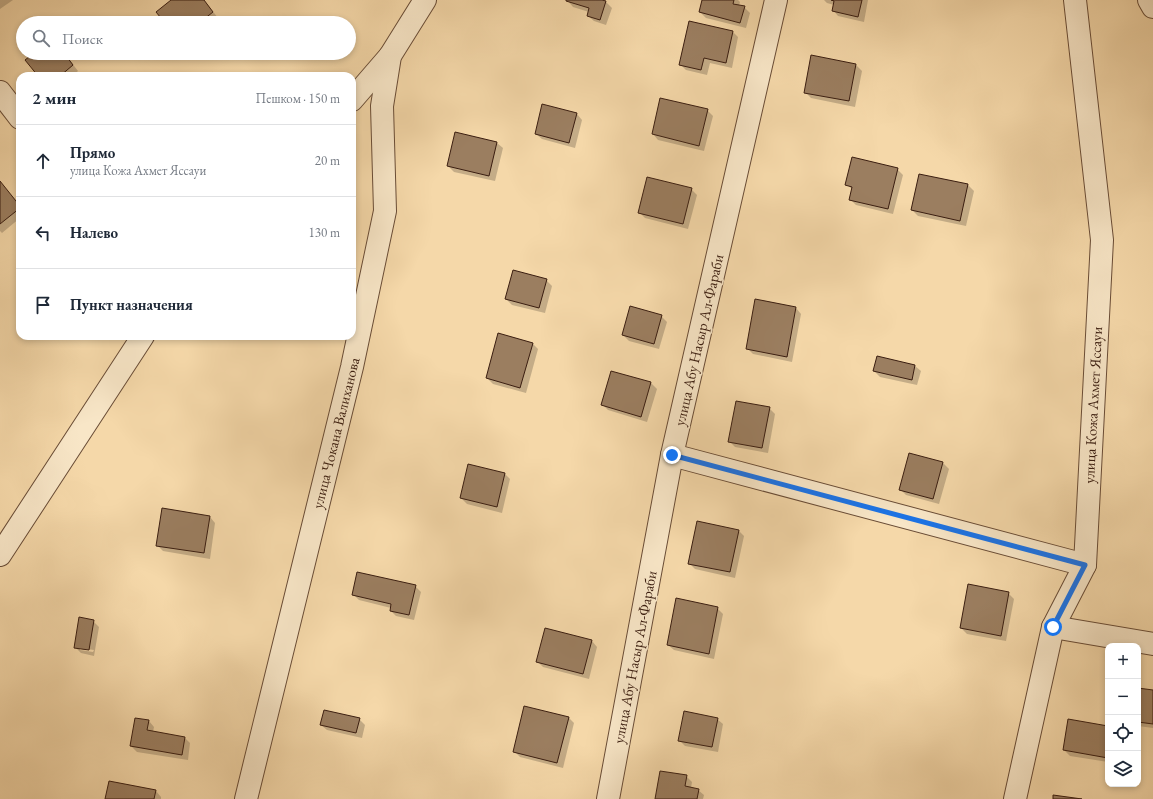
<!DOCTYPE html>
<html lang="ru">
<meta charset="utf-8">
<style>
body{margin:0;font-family:"EB Garamond",serif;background:#f2f2f3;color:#1f2937}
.controls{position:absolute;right:12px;bottom:12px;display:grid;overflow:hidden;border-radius:8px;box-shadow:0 2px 6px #0003}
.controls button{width:36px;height:36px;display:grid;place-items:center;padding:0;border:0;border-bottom:1px solid #e0e1e3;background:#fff;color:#1f2937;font:20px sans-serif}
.stop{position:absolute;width:12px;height:12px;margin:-9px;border:3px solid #1a73e8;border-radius:50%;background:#fff}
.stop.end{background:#1a73e8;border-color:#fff;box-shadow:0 1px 4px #0008}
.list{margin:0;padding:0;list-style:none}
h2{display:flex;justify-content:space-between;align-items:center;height:52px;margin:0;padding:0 16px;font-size:17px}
h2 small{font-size:13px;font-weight:400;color:#747a83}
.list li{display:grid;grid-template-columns:26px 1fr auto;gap:12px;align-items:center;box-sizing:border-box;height:72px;padding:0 16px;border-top:1px solid #e0e1e3}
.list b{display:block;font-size:15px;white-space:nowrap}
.list p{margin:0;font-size:13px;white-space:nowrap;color:#747a83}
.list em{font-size:13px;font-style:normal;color:#747a83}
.icon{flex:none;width:22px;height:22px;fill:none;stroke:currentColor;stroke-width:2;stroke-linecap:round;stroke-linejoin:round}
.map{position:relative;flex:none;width:1153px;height:799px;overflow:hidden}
.search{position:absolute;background:#fff;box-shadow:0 2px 6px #0003;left:16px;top:16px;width:340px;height:44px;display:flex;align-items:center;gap:10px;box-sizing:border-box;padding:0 14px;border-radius:22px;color:#747a83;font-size:15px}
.panel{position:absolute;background:#fff;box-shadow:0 2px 6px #0003;left:16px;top:72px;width:340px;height:268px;border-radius:12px}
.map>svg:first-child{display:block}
</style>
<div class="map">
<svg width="1153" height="799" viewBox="0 0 1153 799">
<rect width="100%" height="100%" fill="#f5d8a9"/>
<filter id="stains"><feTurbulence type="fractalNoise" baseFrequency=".005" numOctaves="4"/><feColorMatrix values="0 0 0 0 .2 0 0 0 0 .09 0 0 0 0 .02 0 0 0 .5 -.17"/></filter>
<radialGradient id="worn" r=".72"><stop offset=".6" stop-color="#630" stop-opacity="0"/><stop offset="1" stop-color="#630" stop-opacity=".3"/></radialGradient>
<g fill="#0003" fill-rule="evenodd">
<path d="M 0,0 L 13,0 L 0,9 Z"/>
<path d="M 172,0 L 204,0 L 218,18 L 212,23 L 166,23 Z"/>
<path d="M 567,0 L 599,0 L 606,2 L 612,8 L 606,25 L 594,21 L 588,16 L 589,12 L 573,7 Z"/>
<path d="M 703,0 L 738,0 L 740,2 L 739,6 L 744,7 L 750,13 L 746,28 L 706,18 L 700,12 Z"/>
<path d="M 824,0 L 868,0 L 864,22 L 838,16 L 833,10 L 834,5 L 827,3 Z"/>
<path d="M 733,32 L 738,37 L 732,68 L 710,63 L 707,75 L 686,70 L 680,64 Z"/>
<path d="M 36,53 L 64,53 L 78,71 L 72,76 L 39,76 Z"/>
<path d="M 812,56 L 856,65 L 862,71 L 855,107 L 811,98 L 805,92 Z"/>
<path d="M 707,110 L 713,116 L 704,151 L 658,140 L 653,134 Z"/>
<path d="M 577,114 L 582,120 L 575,148 L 542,139 L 536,134 Z"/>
<path d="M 497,143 L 503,148 L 495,181 L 454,172 L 448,166 Z"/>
<path d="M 897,169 L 903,175 L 893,214 L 856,205 L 850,199 L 853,190 L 847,184 Z"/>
<path d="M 920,175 L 968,185 L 974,191 L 966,226 L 918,216 L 912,210 Z"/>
<path d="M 0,182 L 20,206 L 20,218 L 2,233 L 0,231 Z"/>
<path d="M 691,189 L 697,195 L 688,229 L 645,218 L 640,213 Z"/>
<path d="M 546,280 L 552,286 L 545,313 L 512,305 L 506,299 Z"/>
<path d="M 796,308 L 801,314 L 792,362 L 753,354 L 747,348 Z"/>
<path d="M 661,316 L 667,322 L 659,349 L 629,341 L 623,335 Z"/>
<path d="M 532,343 L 538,349 L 526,393 L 493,384 L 487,378 Z"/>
<path d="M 915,366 L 921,371 L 917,385 L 880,377 L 874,371 Z"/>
<path d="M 611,372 L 651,383 L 657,389 L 647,422 L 608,410 L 602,404 Z"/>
<path d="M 769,408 L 775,414 L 768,453 L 735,447 L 729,441 Z"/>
<path d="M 910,454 L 943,463 L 949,469 L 939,504 L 906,495 L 901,490 Z"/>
<path d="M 504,473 L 510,479 L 502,513 L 467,504 L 461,498 Z"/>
<path d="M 210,517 L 215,523 L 210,559 L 163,551 L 157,545 Z"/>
<path d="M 739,531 L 744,536 L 735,578 L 695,569 L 689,563 Z"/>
<path d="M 415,586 L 421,592 L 414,620 L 396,616 L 391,611 L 391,608 L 359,600 L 353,594 Z"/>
<path d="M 1008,593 L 1014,599 L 1006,641 L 967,634 L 961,628 Z"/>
<path d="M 717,608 L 723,614 L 714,659 L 674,650 L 668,645 Z"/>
<path d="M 93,621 L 99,627 L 94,656 L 81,653 L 75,647 ZM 80,648 L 94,650 L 93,652 L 80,650 Z"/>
<path d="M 592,641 L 597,647 L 589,679 L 543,667 L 537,661 Z"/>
<path d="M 1138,689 L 1153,691 L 1153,728 L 1138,726 Z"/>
<path d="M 569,718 L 574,723 L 563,768 L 520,757 L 514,751 Z"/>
<path d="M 359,719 L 365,725 L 362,738 L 327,730 L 321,725 Z"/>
<path d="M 717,719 L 723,724 L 718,752 L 685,746 L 679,740 Z"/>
<path d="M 149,721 L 154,727 L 153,732 L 184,737 L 190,743 L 188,760 L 137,752 L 131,746 Z"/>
<path d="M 1108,727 L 1108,762 L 1070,756 L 1064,750 Z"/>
<path d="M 686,776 L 692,782 L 691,788 L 698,790 L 704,795 L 703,799 L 656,799 Z"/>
<path d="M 156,791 L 161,797 L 161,799 L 106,799 Z"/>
</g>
<g fill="#9b7e60" stroke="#3a1d10">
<path d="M 171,0 L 204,0 L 213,12 L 199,23 L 165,23 L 156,12 Z"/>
<path d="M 566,0 L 602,0 L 606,1 L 600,20 L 587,16 L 589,8 L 566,1 Z"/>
<path d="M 702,0 L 734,0 L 733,4 L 745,6 L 740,23 L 699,12 Z"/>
<path d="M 831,0 L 862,0 L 858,17 L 832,11 L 834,1 Z"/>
<path d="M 689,21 L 733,31 L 726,63 L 704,58 L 701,70 L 679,65 Z"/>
<path d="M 34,53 L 64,53 L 73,65 L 60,76 L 38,76 L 25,60 Z"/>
<path d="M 811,55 L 856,64 L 849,101 L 804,93 Z"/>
<path d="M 660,98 L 708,109 L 699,146 L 652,134 Z"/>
<path d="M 542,104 L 577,113 L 569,143 L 535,134 Z"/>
<path d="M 455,132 L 497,142 L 489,176 L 447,166 Z"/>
<path d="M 852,157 L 898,168 L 888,209 L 849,200 L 852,187 L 845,185 Z"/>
<path d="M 919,174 L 968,184 L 960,221 L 911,210 Z"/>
<path d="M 647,177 L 692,188 L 683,224 L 638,213 Z"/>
<path d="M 0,181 L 20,206 L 20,208 L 0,224 Z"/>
<path d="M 513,270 L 547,279 L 539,308 L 505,299 Z"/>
<path d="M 755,299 L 796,307 L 787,357 L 746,349 Z"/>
<path d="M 630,306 L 662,315 L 654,344 L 622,335 Z"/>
<path d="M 498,333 L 533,343 L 520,388 L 486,378 Z"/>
<path d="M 877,356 L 915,365 L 912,380 L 873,371 Z"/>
<path d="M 611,371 L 651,382 L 641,417 L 601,405 Z"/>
<path d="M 736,401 L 770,407 L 762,448 L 728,442 Z"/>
<path d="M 909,453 L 943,462 L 933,499 L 899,490 Z"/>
<path d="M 468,464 L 505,473 L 497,507 L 460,498 Z"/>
<path d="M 162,508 L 210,516 L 204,553 L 156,546 Z"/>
<path d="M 697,521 L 739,530 L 730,572 L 688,564 Z"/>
<path d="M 357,572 L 416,585 L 409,615 L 390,611 L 391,604 L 352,595 Z"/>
<path d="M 968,584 L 1009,592 L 1001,636 L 960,628 Z"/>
<path d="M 676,598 L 718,607 L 709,654 L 667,645 Z"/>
<path d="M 79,617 L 94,620 L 89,650 L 74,648 Z"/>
<path d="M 545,628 L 592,640 L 583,674 L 536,662 Z"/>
<path d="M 1138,688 L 1153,690 L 1153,724 L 1138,722 Z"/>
<path d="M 524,706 L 569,717 L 557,763 L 513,752 Z"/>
<path d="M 324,710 L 360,718 L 356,733 L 320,725 Z"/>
<path d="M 684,711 L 718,718 L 712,747 L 678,741 Z"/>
<path d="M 135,718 L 149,720 L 147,730 L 185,737 L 182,755 L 130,746 Z"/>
<path d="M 1068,719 L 1108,726 L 1108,758 L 1063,750 Z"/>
<path d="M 660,771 L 687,775 L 685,786 L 699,789 L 697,799 L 655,799 Z"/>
<path d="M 109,781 L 156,790 L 154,799 L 105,799 Z"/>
<path d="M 1053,795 L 1082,799 L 1053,799 Z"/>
</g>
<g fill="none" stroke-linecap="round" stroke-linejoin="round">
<defs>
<g id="minor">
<path d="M 1149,0 L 1153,7"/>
<path d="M 0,92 L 20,118"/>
<path d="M 352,100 L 390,56"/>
<path d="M 672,455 L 1085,565"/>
<path d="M 0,555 L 143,336"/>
<path d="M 1053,627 L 1153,644"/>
<path d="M 246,799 L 352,367 L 385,211 L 382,106 L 390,56 L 425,0"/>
<path d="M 608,799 L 672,455 L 776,0"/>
<path d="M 1015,799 L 1053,627 L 1085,565 L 1102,240 L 1075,0"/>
</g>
</defs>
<use href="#minor" stroke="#694c36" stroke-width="24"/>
<use href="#minor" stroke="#f8e6c7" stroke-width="22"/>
</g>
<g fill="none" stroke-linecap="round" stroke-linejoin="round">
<path stroke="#1a73e8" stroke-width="5" d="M 672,455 L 1085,565 L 1053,627"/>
</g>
<g text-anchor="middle" stroke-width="3.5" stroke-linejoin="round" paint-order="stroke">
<g font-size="15" fill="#3a1d10" stroke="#f8e6c7">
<text transform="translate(699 340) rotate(-77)" y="5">улица Абу Насыр Ал-Фараби</text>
<text transform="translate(1093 405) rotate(-87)" y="5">улица Кожа Ахмет Яссауи</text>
<text transform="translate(336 433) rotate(-76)" y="5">улица Чокана Валиханова</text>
<text transform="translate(635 657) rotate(-79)" y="5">улица Абу Насыр Ал-Фараби</text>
</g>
</g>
<rect width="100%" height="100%" filter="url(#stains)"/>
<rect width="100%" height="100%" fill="url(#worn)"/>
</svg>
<div class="controls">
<button>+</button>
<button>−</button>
<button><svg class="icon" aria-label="locate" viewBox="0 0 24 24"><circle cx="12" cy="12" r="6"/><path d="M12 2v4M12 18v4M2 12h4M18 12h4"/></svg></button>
<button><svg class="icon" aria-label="layers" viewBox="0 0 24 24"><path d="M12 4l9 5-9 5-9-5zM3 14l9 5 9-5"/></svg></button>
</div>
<div class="stop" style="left:1053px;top:627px"></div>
<div class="stop end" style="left:672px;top:455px"></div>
<div class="search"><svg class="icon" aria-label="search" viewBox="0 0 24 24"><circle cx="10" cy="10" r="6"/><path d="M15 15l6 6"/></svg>Поиск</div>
<section class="panel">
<h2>2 мин<small>Пешком · 150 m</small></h2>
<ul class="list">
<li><svg class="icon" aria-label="ahead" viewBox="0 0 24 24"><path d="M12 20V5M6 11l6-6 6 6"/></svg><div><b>Прямо</b><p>улица Кожа Ахмет Яссауи</p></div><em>20 m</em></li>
<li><svg class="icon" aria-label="left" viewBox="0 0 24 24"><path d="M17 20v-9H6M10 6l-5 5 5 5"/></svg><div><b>Налево</b></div><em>130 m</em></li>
<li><svg class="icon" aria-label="arrive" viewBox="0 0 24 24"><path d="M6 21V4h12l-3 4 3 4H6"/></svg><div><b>Пункт назначения</b></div></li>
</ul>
</section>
</div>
